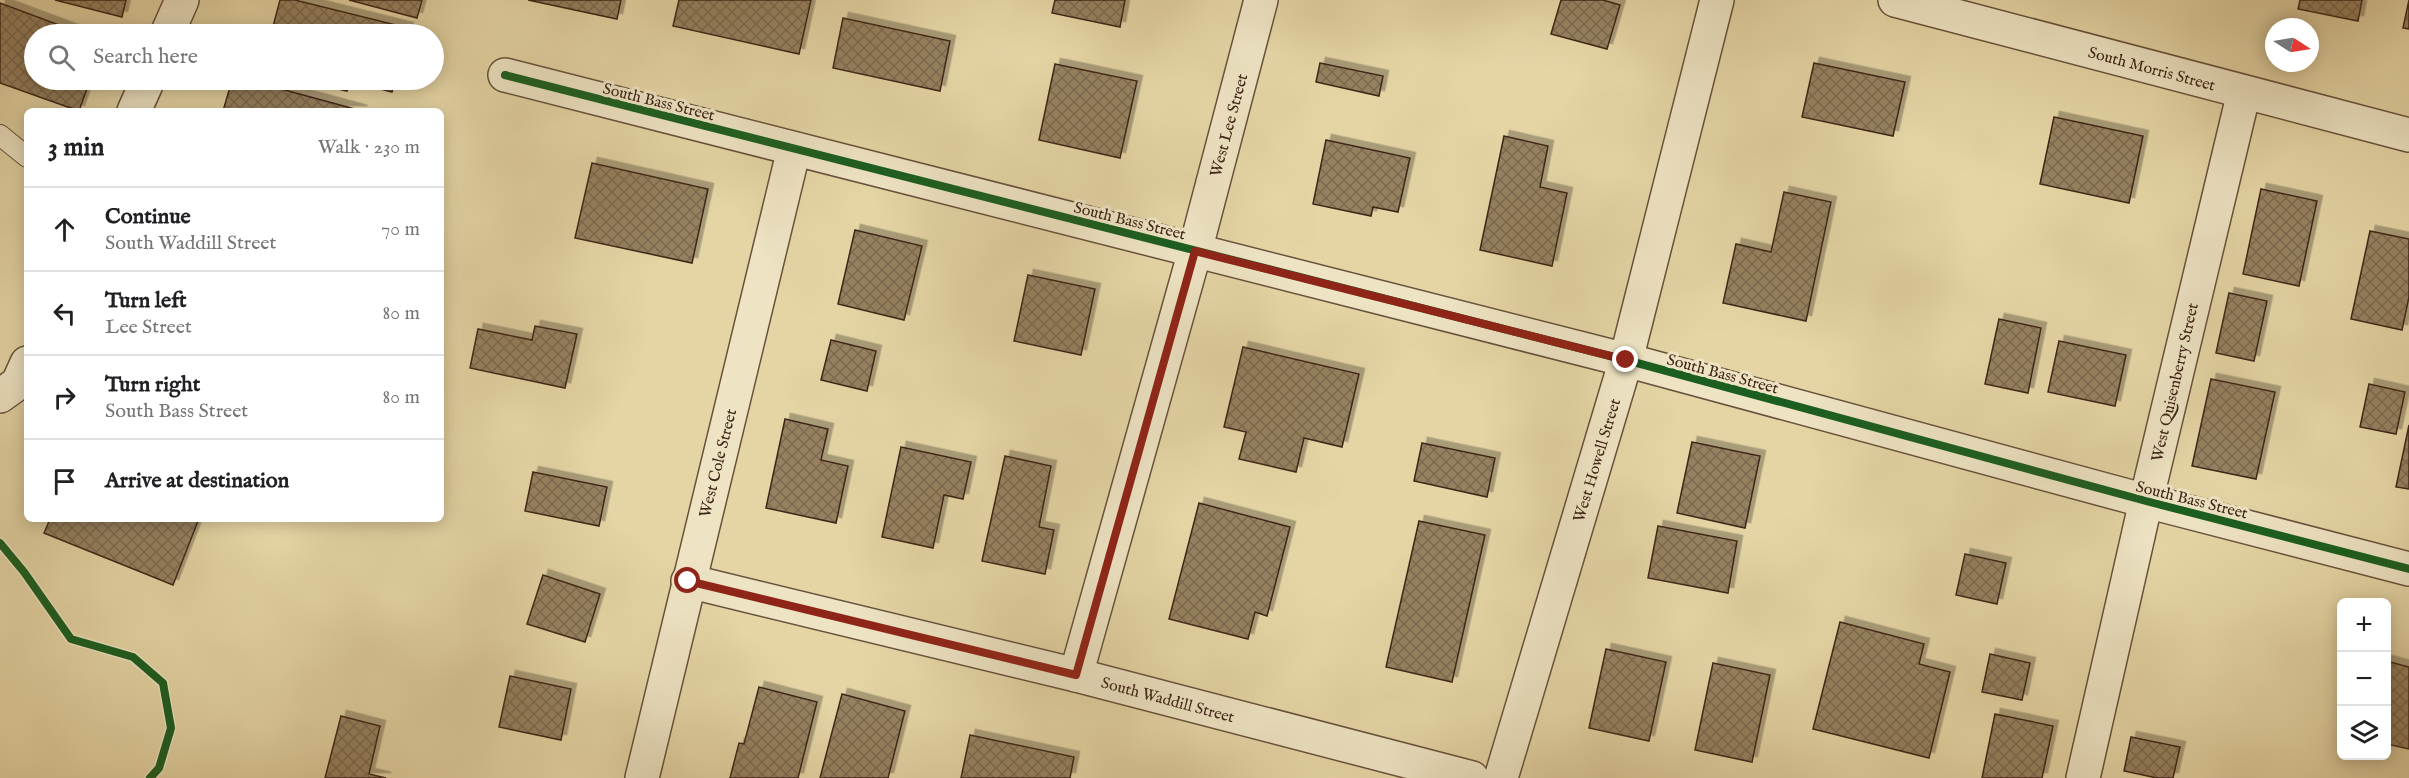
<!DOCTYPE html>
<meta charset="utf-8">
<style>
body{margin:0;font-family:"IM FELL English",serif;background:#f2f2f2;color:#202124}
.controls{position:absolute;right:18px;bottom:18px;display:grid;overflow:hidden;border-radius:9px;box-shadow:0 3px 15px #0003}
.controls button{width:54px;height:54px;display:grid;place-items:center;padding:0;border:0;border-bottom:2px solid #e0e0e0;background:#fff;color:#202124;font:30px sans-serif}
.compass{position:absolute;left:2265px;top:18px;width:54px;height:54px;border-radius:50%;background:#fff;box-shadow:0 3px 15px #0003;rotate:102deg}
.stop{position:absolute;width:18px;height:18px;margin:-14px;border:4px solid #8f2418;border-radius:50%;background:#fff}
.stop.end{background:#8f2418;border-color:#fff;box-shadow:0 2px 6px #0008}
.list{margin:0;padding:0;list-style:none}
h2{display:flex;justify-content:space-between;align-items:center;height:78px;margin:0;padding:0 24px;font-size:26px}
h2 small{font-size:20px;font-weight:400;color:#757577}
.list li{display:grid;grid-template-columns:39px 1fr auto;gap:18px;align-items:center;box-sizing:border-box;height:84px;padding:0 24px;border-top:2px solid #e0e0e0}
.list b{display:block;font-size:22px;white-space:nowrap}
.list p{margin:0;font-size:20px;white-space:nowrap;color:#757577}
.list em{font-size:20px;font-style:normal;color:#757577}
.icon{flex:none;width:33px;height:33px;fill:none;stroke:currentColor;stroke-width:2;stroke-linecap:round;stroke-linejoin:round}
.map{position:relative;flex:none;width:2409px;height:778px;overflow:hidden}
.search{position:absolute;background:#fff;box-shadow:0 3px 15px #0003;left:24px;top:24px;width:420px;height:66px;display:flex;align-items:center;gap:15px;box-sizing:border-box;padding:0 21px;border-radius:33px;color:#757577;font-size:22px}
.panel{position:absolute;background:#fff;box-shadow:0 3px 15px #0003;left:24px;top:108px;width:420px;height:414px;border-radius:9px}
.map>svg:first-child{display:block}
</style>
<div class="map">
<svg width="2409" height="778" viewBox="0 0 2409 778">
<defs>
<pattern id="building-cross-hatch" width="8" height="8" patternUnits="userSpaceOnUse" patternTransform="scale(1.5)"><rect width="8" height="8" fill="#958161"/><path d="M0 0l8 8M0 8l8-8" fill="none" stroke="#7b694f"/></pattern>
<filter id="shadow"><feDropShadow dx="5.5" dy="-5.5" stdDeviation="0" flood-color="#0004"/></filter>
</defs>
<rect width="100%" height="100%" fill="#e5d5a5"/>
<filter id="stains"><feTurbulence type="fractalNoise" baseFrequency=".00333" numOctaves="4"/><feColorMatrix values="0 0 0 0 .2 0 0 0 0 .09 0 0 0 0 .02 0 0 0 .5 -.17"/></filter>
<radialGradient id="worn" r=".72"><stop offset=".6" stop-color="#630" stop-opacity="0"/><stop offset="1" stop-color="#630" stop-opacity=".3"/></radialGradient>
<g fill="url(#building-cross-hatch)" stroke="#3f2618" stroke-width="1.5" filter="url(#shadow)">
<path d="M 55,0 L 126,0 L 122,17 Z"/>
<path d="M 280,0 L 295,0 L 408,28 L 406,34 L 271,34 Z"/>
<path d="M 349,0 L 422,0 L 417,18 Z"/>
<path d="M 528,0 L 621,0 L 617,19 Z"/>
<path d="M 679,0 L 811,0 L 799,54 L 673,26 Z"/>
<path d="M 1055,0 L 1125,0 L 1120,27 L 1052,13 Z"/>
<path d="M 1561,0 L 1603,0 L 1620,5 L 1607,49 L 1551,34 Z"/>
<path d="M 2300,0 L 2362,0 L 2358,21 L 2298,9 Z"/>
<path d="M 2409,0 L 2409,29 L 2403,28 Z"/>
<path d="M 0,3 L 83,34 L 34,34 L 34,80 L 90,80 L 79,111 L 0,83 Z"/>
<path d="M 843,18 L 950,41 L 940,91 L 833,68 Z"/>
<path d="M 1320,63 L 1383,76 L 1379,96 L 1316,82 Z"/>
<path d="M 1814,63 L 1905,82 L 1893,136 L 1802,117 Z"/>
<path d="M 1055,64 L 1137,81 L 1120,158 L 1039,140 Z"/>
<path d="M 232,80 L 248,80 L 362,111 L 223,111 Z"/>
<path d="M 300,80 L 395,80 L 392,92 L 350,81 L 347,91 Z"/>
<path d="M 2054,117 L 2143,136 L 2129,203 L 2040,184 Z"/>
<path d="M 1504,136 L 1548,146 L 1540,187 L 1567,193 L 1552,266 L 1480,250 Z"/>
<path d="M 1326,140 L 1410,158 L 1398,212 L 1373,207 L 1371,216 L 1313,204 Z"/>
<path d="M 592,163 L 708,189 L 692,263 L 575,238 Z"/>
<path d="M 2261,189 L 2317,201 L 2299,286 L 2243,274 Z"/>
<path d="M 1784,192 L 1831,202 L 1806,321 L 1723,303 L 1736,244 L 1771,252 Z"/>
<path d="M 855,230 L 922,246 L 904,320 L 838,304 Z"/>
<path d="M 2370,231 L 2409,239 L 2409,297 L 2402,330 L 2351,319 Z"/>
<path d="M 1028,275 L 1095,289 L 1081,355 L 1014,341 Z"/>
<path d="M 2229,293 L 2267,301 L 2254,361 L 2216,353 Z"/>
<path d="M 1999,319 L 2041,328 L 2028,393 L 1985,384 Z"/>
<path d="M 535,326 L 577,334 L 565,388 L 470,368 L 478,329 L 532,340 Z"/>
<path d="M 831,340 L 876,351 L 867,391 L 821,380 Z"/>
<path d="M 2059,341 L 2126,355 L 2115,406 L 2048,392 Z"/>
<path d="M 1243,347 L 1359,374 L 1342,447 L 1304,438 L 1296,472 L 1239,459 L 1246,432 L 1224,427 Z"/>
<path d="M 2211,379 L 2275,392 L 2256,479 L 2192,466 Z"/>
<path d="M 2369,384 L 2405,392 L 2396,434 L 2360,427 Z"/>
<path d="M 785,419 L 828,429 L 821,460 L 848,466 L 836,523 L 766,508 Z"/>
<path d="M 2409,425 L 2409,489 L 2396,487 Z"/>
<path d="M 1692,442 L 1760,456 L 1745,528 L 1677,513 Z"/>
<path d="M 1422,443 L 1495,458 L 1487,497 L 1414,481 Z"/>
<path d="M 901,447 L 971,462 L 963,499 L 944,495 L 933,548 L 882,537 Z"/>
<path d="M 1005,456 L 1051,466 L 1039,527 L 1054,530 L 1045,574 L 982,561 Z"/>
<path d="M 533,472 L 607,487 L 599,526 L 525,511 Z"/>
<path d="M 1199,503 L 1290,527 L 1267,616 L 1255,612 L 1248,639 L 1169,619 Z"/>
<path d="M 50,519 L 192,519 L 198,521 L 173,585 L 44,533 Z"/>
<path d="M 1419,521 L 1485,535 L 1452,682 L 1386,667 Z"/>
<path d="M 1658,526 L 1737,541 L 1728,593 L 1648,578 Z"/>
<path d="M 1965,554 L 2006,563 L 1997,604 L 1956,595 Z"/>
<path d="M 543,575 L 600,594 L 585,642 L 527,624 Z"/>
<path d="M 1840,622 L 1924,644 L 1919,664 L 1950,672 L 1929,758 L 1813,729 Z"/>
<path d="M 1606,649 L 1666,662 L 1649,741 L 1589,728 Z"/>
<path d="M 1990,654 L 2030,663 L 2022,700 L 1982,692 Z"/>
<path d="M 2386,661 L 2409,667 L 2409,749 L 2386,744 Z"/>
<path d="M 1713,663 L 1770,675 L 1752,762 L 1695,750 Z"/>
<path d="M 510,676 L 571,689 L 561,740 L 499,727 Z"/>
<path d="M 759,687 L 817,702 L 798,778 L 730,778 L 739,743 L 744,744 Z"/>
<path d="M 842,694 L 905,711 L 888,778 L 820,778 Z"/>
<path d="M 1995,714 L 2053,726 L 2042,778 L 1982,778 Z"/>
<path d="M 341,716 L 380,726 L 369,774 L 386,778 L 325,778 Z"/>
<path d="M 970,735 L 1074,757 L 1070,778 L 961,778 Z"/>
<path d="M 2131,737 L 2180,747 L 2173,778 L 2157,778 L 2124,771 Z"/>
</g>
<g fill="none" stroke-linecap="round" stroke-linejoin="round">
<defs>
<path id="lane" d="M 0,135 L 27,157"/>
<g id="street">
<path d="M 1895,0 L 2409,135"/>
<path d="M 167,34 L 182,0"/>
<path d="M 505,75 L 1626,360 L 2146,501 L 2409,569"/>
<path d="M 134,111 L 148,80"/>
<path d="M 0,396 L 18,383 L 27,363"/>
<path d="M 688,581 L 1076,675 L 1472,778"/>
<path d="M 1076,675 L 1195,251 L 1261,0"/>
<path d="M 642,778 L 794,149"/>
<path d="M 1501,778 L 1626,360 L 1717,0"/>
<path d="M 2083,778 L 2146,501 L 2244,92"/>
</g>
</defs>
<use href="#lane" stroke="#68523b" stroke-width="22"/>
<use href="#street" stroke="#68523b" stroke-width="36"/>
<use href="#lane" stroke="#eee4c4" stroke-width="20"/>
<use href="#street" stroke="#eee4c4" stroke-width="33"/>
<defs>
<g id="cycleway">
<path d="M 505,75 L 1626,360 L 2146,501 L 2409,569"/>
<path d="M 0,543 L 24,572 L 71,639 L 133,657 L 163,683 L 171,728 L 159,768 L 150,778"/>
</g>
</defs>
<use href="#cycleway" stroke="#eee4c4" stroke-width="11"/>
<use href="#cycleway" stroke="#1b5e20" stroke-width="8"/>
</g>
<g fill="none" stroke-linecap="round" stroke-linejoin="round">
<path stroke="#8f2418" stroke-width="8" d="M 688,581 L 1076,675 L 1195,251 L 1626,360"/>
</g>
<g text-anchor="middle" stroke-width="6" stroke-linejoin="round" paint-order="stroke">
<g font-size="16" fill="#3f2618" stroke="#eee4c4">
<text transform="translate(2152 68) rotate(15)" y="6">South Morris Street</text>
<text transform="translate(659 101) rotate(14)" y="6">South Bass Street</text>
<text transform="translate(1228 125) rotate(-75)" y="6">West Lee Street</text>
<text transform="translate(1130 220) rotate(14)" y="6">South Bass Street</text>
<text transform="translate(1723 373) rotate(15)" y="6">South Bass Street</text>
<text transform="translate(2174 382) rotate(-77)" y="6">West Quisenberry Street</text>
<text transform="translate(1596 460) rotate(-73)" y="6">West Howell Street</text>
<text transform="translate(717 463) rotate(-76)" y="6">West Cole Street</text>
<text transform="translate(2192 499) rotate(14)" y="6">South Bass Street</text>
<text transform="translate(1168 699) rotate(15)" y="6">South Waddill Street</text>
</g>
</g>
<rect width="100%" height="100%" filter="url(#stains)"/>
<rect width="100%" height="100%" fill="url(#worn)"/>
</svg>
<div class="controls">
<button>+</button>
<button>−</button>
<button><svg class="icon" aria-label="layers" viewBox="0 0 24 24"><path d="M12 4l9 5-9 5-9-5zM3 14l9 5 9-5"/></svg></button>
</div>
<svg class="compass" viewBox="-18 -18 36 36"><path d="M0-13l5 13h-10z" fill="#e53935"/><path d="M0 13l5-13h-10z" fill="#757577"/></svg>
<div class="stop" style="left:688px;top:581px"></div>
<div class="stop end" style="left:1626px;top:360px"></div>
<div class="search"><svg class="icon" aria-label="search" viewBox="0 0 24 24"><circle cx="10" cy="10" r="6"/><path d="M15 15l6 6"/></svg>Search here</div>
<section class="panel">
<h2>3 min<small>Walk · 230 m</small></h2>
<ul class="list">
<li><svg class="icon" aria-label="ahead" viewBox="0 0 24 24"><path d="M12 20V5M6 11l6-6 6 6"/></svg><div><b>Continue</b><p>South Waddill Street</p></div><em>70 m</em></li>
<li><svg class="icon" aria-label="left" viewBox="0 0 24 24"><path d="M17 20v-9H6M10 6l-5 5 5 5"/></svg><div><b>Turn left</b><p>Lee Street</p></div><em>80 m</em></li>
<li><svg class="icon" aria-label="right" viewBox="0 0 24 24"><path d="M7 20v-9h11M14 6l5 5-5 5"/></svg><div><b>Turn right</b><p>South Bass Street</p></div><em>80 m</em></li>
<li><svg class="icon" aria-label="arrive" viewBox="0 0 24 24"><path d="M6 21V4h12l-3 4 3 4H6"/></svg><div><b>Arrive at destination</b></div></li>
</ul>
</section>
</div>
